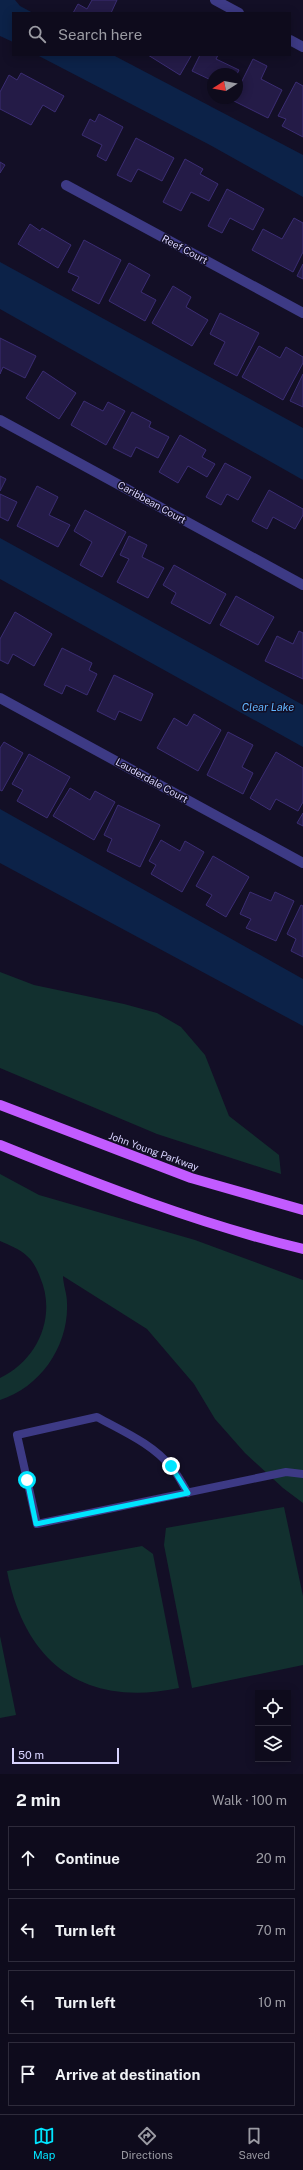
<!DOCTYPE html>
<meta charset="utf-8">
<style>
body{margin:0;font-family:"Public Sans",sans-serif;background:#1c1929;color:#f1f3f6}
.controls{position:absolute;right:12px;bottom:12px;display:grid;overflow:hidden;border-radius:0px;box-shadow:0 2px 10px #0003}
.controls button{width:36px;height:36px;display:grid;place-items:center;padding:0;border:0;border-bottom:1px solid #2e2b3b;background:#0e0b1c;color:#f1f3f6;font:20px sans-serif}
.compass{position:absolute;left:207px;top:68px;width:36px;height:36px;border-radius:50%;background:#0e0b1c;box-shadow:0 2px 10px #0003;rotate:259deg}
.scale{position:absolute;left:12px;bottom:10px;width:107px;box-sizing:border-box;padding-left:4px;border:2px solid #d9d4ff;border-top:0;font-size:11px;line-height:14px;white-space:nowrap;color:#d9d4ff;-webkit-text-stroke:3px #130f26;paint-order:stroke}
.stop{position:absolute;width:12px;height:12px;margin:-9px;border:3px solid #00e5ff;border-radius:50%;background:#fff}
.stop.end{background:#00e5ff;border-color:#fff;box-shadow:0 1px 4px #0008}
.list{margin:0;padding:0;list-style:none}
h2{display:flex;justify-content:space-between;align-items:center;height:52px;margin:0;padding:0 16px;font-size:17px}
h2 small{font-size:13px;font-weight:400;color:#9b9ba3}
.list li{display:grid;grid-template-columns:26px 1fr auto;gap:12px;align-items:center;box-sizing:border-box;height:64px;margin:0 8px 8px;padding:0 8px;border:1px solid #2e2b3b;border-radius:0px}
.list b{display:block;font-size:15px;white-space:nowrap}
.list em{font-size:13px;font-style:normal;color:#9b9ba3}
.icon{flex:none;width:22px;height:22px;fill:none;stroke:currentColor;stroke-width:2;stroke-linecap:round;stroke-linejoin:round}
.map{position:relative;flex:none;width:303px;height:1774px;overflow:hidden}
.search{position:absolute;background:#0e0b1c;box-shadow:0 2px 10px #0003;left:12px;right:12px;top:12px;height:44px;display:flex;align-items:center;gap:10px;box-sizing:border-box;padding:0 14px;border-radius:0px;color:#9b9ba3;font-size:15px}
.sheet{height:340px;background:#0e0b1c}
nav{display:flex;justify-content:space-around;align-items:center;box-sizing:border-box;height:56px;border-top:1px solid #2e2b3b;background:#0e0b1c;font-size:11px;color:#9b9ba3}
nav a{display:grid;justify-items:center;gap:2px}
nav .on{color:#00e5ff}
.map>svg:first-child{display:block}
</style>
<div class="map">
<svg width="303" height="1774" viewBox="0 0 303 1774">
<rect width="100%" height="100%" fill="#130f26"/>
<g fill="#12302f">
<path d="M 0,972 L 34,985 L 124,1004 L 157,1013 L 181,1027 L 205,1055 L 229,1116 L 279,1155 L 281,1174 L 157,1134 L 0,1068 Z"/>
<path d="M 0,1174 L 39,1195 L 195,1240 L 303,1280 L 303,1503 L 283,1488 L 245,1453 L 215,1419 L 194,1384 L 147,1329 L 63,1276 C 63,1284 67,1294 67,1303 C 69,1345 41,1387 0,1400 L 0,1378 C 38,1360 57,1316 40,1277 C 37,1269 33,1261 27,1256 C 20,1249 9,1245 0,1241 Z"/>
<path d="M 284,1507 L 303,1596 L 303,1665 L 192,1688 L 164,1545 L 166,1528 Z"/>
<path d="M 142,1546 L 153,1554 L 179,1688 C 85,1708 25,1664 7,1571 Z"/>
<path d="M 0,1636 L 16,1715 L 0,1718 Z"/>
</g>
<g fill="#0c2248">
<path d="M 0,0 L 15,0 L 20,6 L 33,13 L 13,13 L 13,42 L 0,36 Z"/>
<path d="M 37,55 L 113,55 L 303,155 L 303,197 L 210,145 Z"/>
<path d="M 0,262 L 303,428 L 303,480 L 0,309 Z"/>
<path d="M 0,538 L 303,705 L 303,747 L 0,579 Z"/>
<path d="M 0,809 L 303,979 L 303,1026 L 0,863 Z"/>
</g>
<g fill="#241b47" stroke="#3b2d73">
<path d="M 92,0 L 117,0 L 111,13 L 73,13 L 78,4 L 87,9 Z"/>
<path d="M 148,55 L 189,55 L 191,56 L 180,75 Z"/>
<path d="M 200,55 L 218,55 L 216,59 L 239,70 L 237,74 L 213,74 L 213,81 L 192,71 Z"/>
<path d="M 253,59 L 267,66 L 261,79 L 282,90 L 268,118 L 232,100 L 237,98 L 237,91 Z"/>
<path d="M 21,73 L 64,96 L 55,112 L 43,105 L 31,125 L 0,109 L 0,92 L 9,75 L 17,80 Z"/>
<path d="M 296,82 L 303,86 L 303,137 L 282,126 L 286,119 L 278,116 Z"/>
<path d="M 99,114 L 123,127 L 106,161 L 97,156 L 102,145 L 82,135 L 90,119 L 95,122 Z"/>
<path d="M 136,138 L 174,158 L 162,181 L 138,169 L 131,182 L 117,175 Z"/>
<path d="M 185,159 L 203,169 L 200,174 L 218,184 L 209,201 L 191,192 L 181,211 L 163,202 Z"/>
<path d="M 0,162 L 5,165 L 0,173 Z"/>
<path d="M 227,189 L 264,209 L 253,230 L 230,218 L 222,233 L 208,226 Z"/>
<path d="M 294,218 L 303,223 L 303,252 L 293,272 L 252,250 L 263,229 L 282,239 Z"/>
<path d="M 30,224 L 40,231 L 42,228 L 71,245 L 58,268 L 18,244 Z"/>
<path d="M 84,240 L 121,260 L 99,304 L 72,290 L 79,277 L 68,272 Z"/>
<path d="M 129,263 L 150,275 L 141,292 L 156,300 L 145,321 L 109,301 Z"/>
<path d="M 303,264 L 303,279 L 297,276 Z"/>
<path d="M 173,286 L 191,297 L 186,307 L 208,320 L 192,346 L 152,323 Z"/>
<path d="M 220,313 L 259,333 L 237,376 L 214,364 L 225,342 L 210,334 Z"/>
<path d="M 0,338 L 36,356 L 25,378 L 3,367 L 0,374 Z"/>
<path d="M 259,346 L 280,358 L 286,347 L 303,357 L 303,363 L 283,400 L 242,377 Z"/>
<path d="M 43,371 L 76,393 L 59,419 L 26,398 Z"/>
<path d="M 303,374 L 303,407 L 290,401 Z"/>
<path d="M 84,401 L 103,411 L 108,402 L 125,411 L 106,445 L 71,425 Z"/>
<path d="M 132,412 L 151,422 L 149,427 L 169,437 L 158,458 L 136,447 L 131,457 L 113,448 Z"/>
<path d="M 180,435 L 206,450 L 202,457 L 215,464 L 207,477 L 188,466 L 178,483 L 159,472 Z"/>
<path d="M 225,463 L 251,477 L 238,500 L 227,494 L 221,505 L 206,497 Z"/>
<path d="M 0,476 L 6,479 L 0,491 Z"/>
<path d="M 37,486 L 58,497 L 49,515 L 70,525 L 58,547 L 17,526 Z"/>
<path d="M 269,490 L 303,509 L 303,515 L 295,529 L 273,517 L 267,529 L 252,521 Z"/>
<path d="M 0,494 L 17,502 L 8,521 L 0,517 Z"/>
<path d="M 85,510 L 126,532 L 102,577 L 80,565 L 92,542 L 74,531 Z"/>
<path d="M 129,536 L 147,545 L 142,557 L 164,568 L 148,598 L 117,582 L 129,559 L 120,555 Z"/>
<path d="M 174,565 L 226,594 L 210,624 L 171,603 L 176,593 L 163,585 Z"/>
<path d="M 236,596 L 274,617 L 258,645 L 220,625 Z"/>
<path d="M 15,612 L 52,634 L 34,666 L 13,654 L 8,664 L 0,660 L 0,639 Z"/>
<path d="M 299,631 L 303,633 L 303,679 L 265,661 L 277,636 L 293,644 Z"/>
<path d="M 62,648 L 92,663 L 89,670 L 97,674 L 87,695 L 66,685 L 62,694 L 44,685 Z"/>
<path d="M 114,675 L 153,694 L 141,721 L 119,711 L 115,720 L 97,711 Z"/>
<path d="M 194,714 L 221,730 L 198,771 L 157,748 L 174,718 L 187,726 Z"/>
<path d="M 228,732 L 253,745 L 242,767 L 253,773 L 243,794 L 207,775 Z"/>
<path d="M 4,742 L 23,753 L 2,791 L 0,790 L 0,748 Z"/>
<path d="M 276,752 L 303,768 L 303,802 L 298,811 L 276,799 L 270,810 L 250,798 Z"/>
<path d="M 29,754 L 70,777 L 47,818 L 17,801 L 23,790 L 12,784 Z"/>
<path d="M 70,788 L 90,800 L 95,791 L 115,802 L 94,840 L 53,816 Z"/>
<path d="M 118,805 L 160,825 L 140,867 L 107,851 L 112,839 L 104,835 Z"/>
<path d="M 303,813 L 303,826 L 297,823 Z"/>
<path d="M 161,840 L 180,851 L 185,841 L 204,852 L 182,892 L 151,874 L 156,865 L 149,861 Z"/>
<path d="M 213,856 L 249,877 L 226,917 L 206,905 L 212,895 L 196,886 Z"/>
<path d="M 250,892 L 271,901 L 275,892 L 294,901 L 276,941 L 246,928 L 251,919 L 240,914 Z"/>
<path d="M 301,905 L 303,906 L 303,957 L 291,951 L 296,939 L 287,934 Z"/>
</g>
<g fill="none" stroke-linecap="round" stroke-linejoin="round">
<path stroke="#3d3a85" stroke-width="8" d="M 188,1493 C 182,1484 178,1474 171,1467 C 153,1444 122,1431 97,1417 L 17,1435 L 37,1524 L 286,1472 L 303,1474"/>
<g stroke="#3d3a85" stroke-width="10">
<path d="M 215,0 L 239,13"/>
<path d="M 290,40 L 303,47"/>
<path d="M 66,185 L 303,313"/>
<path d="M 0,420 L 303,585"/>
<path d="M 0,698 L 303,863"/>
</g>
<g stroke="#c25bff" stroke-width="10">
<path d="M 0,1105 L 191,1178 L 303,1210"/>
<path d="M 0,1145 C 99,1185 199,1224 303,1249"/>
</g>
</g>
<g fill="none" stroke-linecap="round" stroke-linejoin="round">
<path stroke="#00e5ff" stroke-width="5" d="M 27,1480 L 36,1524 L 188,1493 L 171,1466"/>
</g>
<g text-anchor="middle" stroke-width="3" stroke-linejoin="round" paint-order="stroke">
<g font-size="10" fill="#d9d4ff" stroke="#130f26">
<text transform="translate(185 249) rotate(28)" y="4">Reef Court</text>
<text transform="translate(152 502) rotate(29)" y="4">Caribbean Court</text>
<text transform="translate(152 780) rotate(29)" y="4">Lauderdale Court</text>
<text transform="translate(154 1151) rotate(20)" y="4">John Young Parkway</text>
</g>
<g font-size="11" font-style="italic" fill="#62b6ff" stroke="#130f26">
<text x="268" y="711">Clear Lake</text>
</g>
</g>
</svg>
<div class="controls">
<button><svg class="icon" aria-label="locate" viewBox="0 0 24 24"><circle cx="12" cy="12" r="6"/><path d="M12 2v4M12 18v4M2 12h4M18 12h4"/></svg></button>
<button><svg class="icon" aria-label="layers" viewBox="0 0 24 24"><path d="M12 4l9 5-9 5-9-5zM3 14l9 5 9-5"/></svg></button>
</div>
<svg class="compass" viewBox="-18 -18 36 36"><path d="M0-13l5 13h-10z" fill="#e53935"/><path d="M0 13l5-13h-10z" fill="#9b9ba3"/></svg>
<div class="scale">50 m</div>
<div class="stop" style="left:27px;top:1480px"></div>
<div class="stop end" style="left:171px;top:1466px"></div>
<div class="search"><svg class="icon" aria-label="search" viewBox="0 0 24 24"><circle cx="10" cy="10" r="6"/><path d="M15 15l6 6"/></svg>Search here</div>
</div>
<section class="sheet">
<h2>2 min<small>Walk · 100 m</small></h2>
<ul class="list">
<li><svg class="icon" aria-label="ahead" viewBox="0 0 24 24"><path d="M12 20V5M6 11l6-6 6 6"/></svg><div><b>Continue</b></div><em>20 m</em></li>
<li><svg class="icon" aria-label="left" viewBox="0 0 24 24"><path d="M17 20v-9H6M10 6l-5 5 5 5"/></svg><div><b>Turn left</b></div><em>70 m</em></li>
<li><svg class="icon" aria-label="left" viewBox="0 0 24 24"><path d="M17 20v-9H6M10 6l-5 5 5 5"/></svg><div><b>Turn left</b></div><em>10 m</em></li>
<li><svg class="icon" aria-label="arrive" viewBox="0 0 24 24"><path d="M6 21V4h12l-3 4 3 4H6"/></svg><div><b>Arrive at destination</b></div></li>
</ul>
</section>
<nav>
<a class="on"><svg class="icon" aria-label="map" viewBox="0 0 24 24"><path d="M3 6l6-2 6 2 6-2v14l-6 2-6-2-6 2zM9 4v14M15 6v14"/></svg>Map</a>
<a><svg class="icon" aria-label="directions" viewBox="0 0 24 24"><path d="M12 3l9 9-9 9-9-9zM9 14v-3h6M13 9l2 2-2 2"/></svg>Directions</a>
<a><svg class="icon" aria-label="saved" viewBox="0 0 24 24"><path d="M7 4h10v16l-5-4-5 4z"/></svg>Saved</a>
</nav>
